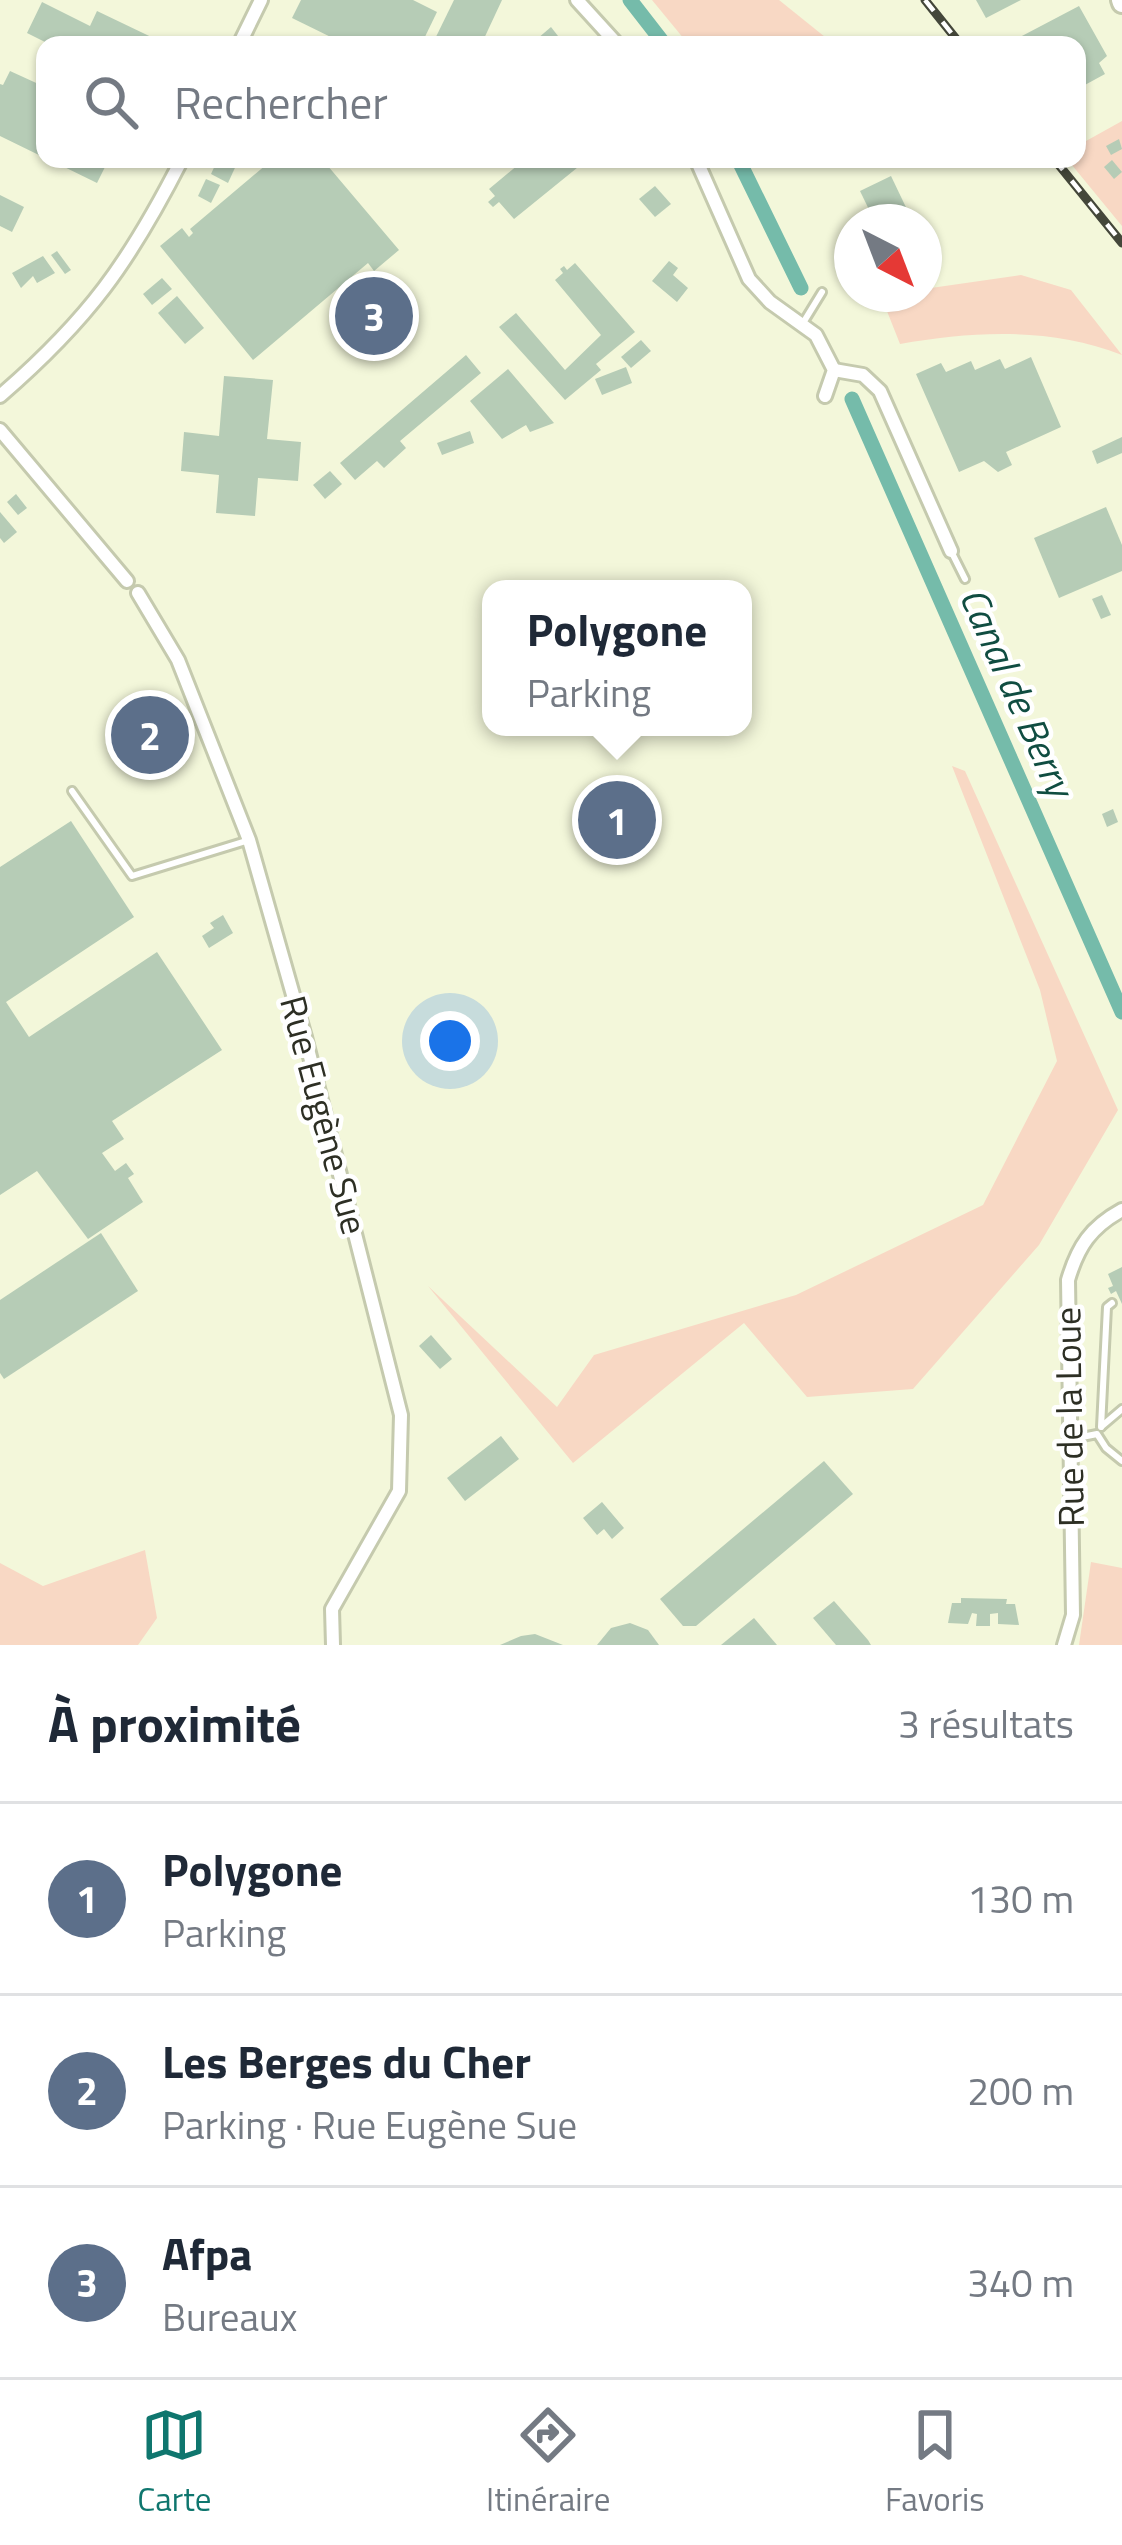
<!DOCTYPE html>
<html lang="fr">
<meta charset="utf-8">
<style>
body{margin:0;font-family:"Titillium Web",sans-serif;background:#f2f2f3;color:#1f2937}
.compass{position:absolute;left:834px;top:204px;width:108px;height:108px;border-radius:50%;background:#fff;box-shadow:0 3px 9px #0004;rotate:138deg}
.you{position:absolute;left:450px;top:1041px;width:42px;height:42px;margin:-30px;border:9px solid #fff;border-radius:50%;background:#1a73e8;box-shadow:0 0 0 18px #1a73e833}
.badge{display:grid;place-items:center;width:78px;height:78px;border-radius:50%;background:#0f766e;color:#fff;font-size:39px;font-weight:700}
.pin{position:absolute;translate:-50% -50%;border:6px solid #fff;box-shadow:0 3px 12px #0006}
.popup{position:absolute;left:482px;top:580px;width:270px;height:156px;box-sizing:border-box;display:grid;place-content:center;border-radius:24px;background:#fff;filter:drop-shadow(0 3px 9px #0005);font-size:39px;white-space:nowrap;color:#747a83}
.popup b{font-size:45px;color:#1f2937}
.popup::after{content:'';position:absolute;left:50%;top:100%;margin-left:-24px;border:24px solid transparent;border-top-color:#fff}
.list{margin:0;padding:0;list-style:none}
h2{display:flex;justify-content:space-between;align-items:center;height:156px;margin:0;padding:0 48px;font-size:51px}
h2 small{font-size:39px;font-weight:400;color:#747a83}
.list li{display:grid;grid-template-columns:78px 1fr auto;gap:36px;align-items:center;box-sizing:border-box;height:192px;padding:0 48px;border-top:3px solid #e0e1e3}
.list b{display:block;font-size:45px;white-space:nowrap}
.list p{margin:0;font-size:39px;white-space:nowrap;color:#747a83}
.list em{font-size:39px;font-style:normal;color:#747a83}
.icon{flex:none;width:66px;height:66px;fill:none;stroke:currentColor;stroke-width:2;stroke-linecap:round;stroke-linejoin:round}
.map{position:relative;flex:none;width:1122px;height:1645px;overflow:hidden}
.search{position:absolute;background:#fff;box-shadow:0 3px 9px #0004;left:36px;right:36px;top:36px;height:132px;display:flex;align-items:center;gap:30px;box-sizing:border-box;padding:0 42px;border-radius:24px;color:#747a83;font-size:45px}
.sheet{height:732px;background:#fff}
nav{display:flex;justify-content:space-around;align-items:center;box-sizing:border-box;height:168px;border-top:3px solid #e0e1e3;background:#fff;font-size:33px;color:#747a83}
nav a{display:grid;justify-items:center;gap:6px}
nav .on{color:#0f766e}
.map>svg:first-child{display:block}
</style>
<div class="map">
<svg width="1122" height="1645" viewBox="0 0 1122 1645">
<rect width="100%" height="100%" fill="#f3f7da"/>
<g fill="#f8d8c4">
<path d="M 652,0 L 779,0 L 835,45 L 689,45 Z"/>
<path d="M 1122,121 L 1122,226 L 1067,159 L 1077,159 L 1077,146 Z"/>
<path d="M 1021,275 L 1071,290 L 1122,355 C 1050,327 974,331 900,344 L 883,301 L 924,294 L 924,289 Z"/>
<path d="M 952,766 L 965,771 L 1118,1110 L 1039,1245 L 913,1389 L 807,1397 L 744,1323 L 573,1463 L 428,1286 L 557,1407 L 594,1355 L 796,1295 L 983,1205 L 1057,1061 L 1040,990 Z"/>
<path d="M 145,1550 L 157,1618 L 138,1645 L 0,1645 L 0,1563 L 43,1586 Z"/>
<path d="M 1091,1562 L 1122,1568 L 1122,1645 L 1079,1645 Z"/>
</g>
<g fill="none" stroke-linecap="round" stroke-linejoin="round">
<g stroke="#75bbaa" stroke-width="15">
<path d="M 630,0 L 665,45"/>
<path d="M 738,159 L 801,288"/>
<path d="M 852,399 L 1122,1012"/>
</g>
</g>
<g fill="#b6ccb6">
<path d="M 301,0 L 413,0 L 437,12 L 421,45 L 347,45 L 292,18 Z"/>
<path d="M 454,0 L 502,0 L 481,45 L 432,45 Z"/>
<path d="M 976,0 L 1021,0 L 986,18 Z"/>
<path d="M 42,2 L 90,26 L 97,11 L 168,45 L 51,45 L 27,33 Z"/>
<path d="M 1079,6 L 1107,56 L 1099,63 L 1105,74 L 1083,86 L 1077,74 L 1077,45 L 1025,45 L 1020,37 Z"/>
<path d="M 551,27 L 565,45 L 530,45 Z"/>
<path d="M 10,71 L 45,87 L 45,158 L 0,136 L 0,84 L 3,85 Z"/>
<path d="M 1119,139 L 1122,149 L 1111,155 L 1106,146 Z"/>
<path d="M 48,159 L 109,159 L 97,183 Z"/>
<path d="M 218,159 L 239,159 L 228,183 L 211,174 Z"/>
<path d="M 273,159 L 322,159 L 399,250 L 374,271 L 368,263 L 253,360 L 160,246 L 182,228 L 189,237 L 193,233 L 190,229 Z"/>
<path d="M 525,159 L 588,159 L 514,219 L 499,202 L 493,207 L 488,202 L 495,196 L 489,189 Z"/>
<path d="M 1112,160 L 1122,172 L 1114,179 L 1104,167 Z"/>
<path d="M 891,176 L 913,222 L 875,222 L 860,191 Z"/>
<path d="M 206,179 L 220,185 L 211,203 L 198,196 Z"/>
<path d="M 655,186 L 671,204 L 655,217 L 639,199 Z"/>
<path d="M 0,195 L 24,207 L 12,232 L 0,226 Z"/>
<path d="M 57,251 L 71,270 L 65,274 L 51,255 Z"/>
<path d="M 43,256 L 55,273 L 37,283 L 33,276 L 21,288 L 12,273 Z"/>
<path d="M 669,261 L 678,268 L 673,275 L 688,288 L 677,302 L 652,281 Z"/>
<path d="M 575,263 L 635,332 L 596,364 L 601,370 L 565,400 L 499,327 L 516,313 L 565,370 L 601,335 L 555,280 L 563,273 L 560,269 L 564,266 L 567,270 Z"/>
<path d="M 162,278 L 172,289 L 152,305 L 143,294 Z"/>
<path d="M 177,296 L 204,328 L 185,344 L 158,313 Z"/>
<path d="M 641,340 L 651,351 L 631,368 L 621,357 Z"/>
<path d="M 466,355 L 481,373 L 400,441 L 406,448 L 384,468 L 377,461 L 355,480 L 340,463 Z"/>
<path d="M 1031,357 L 1061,427 L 1006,452 L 1012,465 L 998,472 L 984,461 L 959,472 L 916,374 L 941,363 L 946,372 L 971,361 L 975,370 L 1000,359 L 1005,369 Z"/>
<path d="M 626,367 L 632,383 L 602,395 L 595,379 Z"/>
<path d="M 508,369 L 554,423 L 530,432 L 526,425 L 502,439 L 470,401 Z"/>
<path d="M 224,376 L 273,380 L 267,439 L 301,442 L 298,481 L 258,478 L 255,516 L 216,513 L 219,475 L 181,471 L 184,432 L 219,436 Z"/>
<path d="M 470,431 L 474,443 L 442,455 L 437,443 Z"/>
<path d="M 1122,437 L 1122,453 L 1097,464 L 1092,451 Z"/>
<path d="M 330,471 L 342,484 L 325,499 L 313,485 Z"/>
<path d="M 16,494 L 27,508 L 18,515 L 7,502 Z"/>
<path d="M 1106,507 L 1122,545 L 1122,571 L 1059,598 L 1034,538 Z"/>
<path d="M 0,512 L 17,532 L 4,543 L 0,538 Z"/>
<path d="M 1102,595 L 1111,615 L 1101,619 L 1092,599 Z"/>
<path d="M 1113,809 L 1118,822 L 1107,827 L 1102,814 Z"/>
<path d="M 71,821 L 134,917 L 6,1002 L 29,1037 L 157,952 L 222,1050 L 112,1121 L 124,1139 L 102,1153 L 115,1171 L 126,1163 L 134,1174 L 128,1178 L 143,1202 L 88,1239 L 37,1171 L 0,1195 L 0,867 Z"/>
<path d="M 223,915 L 233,933 L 209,948 L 202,936 L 214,928 L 210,923 Z"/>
<path d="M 101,1233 L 138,1291 L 4,1379 L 0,1373 L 0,1300 Z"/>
<path d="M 1122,1267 L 1122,1304 L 1116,1291 L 1111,1294 L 1108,1288 L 1113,1286 L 1108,1274 Z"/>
<path d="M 431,1335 L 452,1359 L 440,1369 L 419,1346 Z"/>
<path d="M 501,1436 L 519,1459 L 465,1501 L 447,1478 Z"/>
<path d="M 824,1461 L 853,1494 L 696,1626 L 683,1626 L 660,1599 Z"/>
<path d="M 602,1502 L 624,1528 L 612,1539 L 604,1529 L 597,1535 L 583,1518 Z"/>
<path d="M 961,1598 L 1007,1599 L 1006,1604 L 1015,1604 L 1019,1625 L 998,1624 L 998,1613 L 990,1614 L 990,1626 L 976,1626 L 977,1614 L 972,1613 L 968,1624 L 948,1623 L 952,1603 L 961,1603 Z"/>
<path d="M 834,1601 L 868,1640 L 871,1645 L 836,1645 L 813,1618 Z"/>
<path d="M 754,1618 L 777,1645 L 721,1645 Z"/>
<path d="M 630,1623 L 648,1630 L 659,1645 L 597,1645 L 611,1628 Z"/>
<path d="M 535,1634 L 563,1645 L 500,1645 L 521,1636 Z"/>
</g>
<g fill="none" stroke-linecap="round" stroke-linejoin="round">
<defs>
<g id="service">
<path d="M 803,323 L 822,292"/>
<path d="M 951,551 L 965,579"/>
<path d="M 72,791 L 132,876 L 246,841"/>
<path d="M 1102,1426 L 1122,1409"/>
<path d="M 1101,1427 L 1107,1307 L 1112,1303"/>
<path d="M 1072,1439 L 1097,1434 L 1106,1448 L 1122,1461"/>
</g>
<g id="minor">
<path d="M 577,0 L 618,45"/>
<path d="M 239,45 L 261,0"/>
<path d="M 696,159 L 749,279 L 770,302 L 816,335 L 834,370 L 825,396"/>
<path d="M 834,370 L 863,375 L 880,391 L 951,551"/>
<path d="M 0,396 C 89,319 129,263 182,159"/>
<path d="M 0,430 L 127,581"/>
<path d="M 138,593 L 178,660 L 249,840 L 305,1037 L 401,1415 L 399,1491 L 332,1609 L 333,1645"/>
<path d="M 1064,1645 L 1073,1615 L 1068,1280 C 1078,1246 1091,1227 1122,1210"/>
</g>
<path id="secondary" d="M 1121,0 L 1122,3"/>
</defs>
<use href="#service" stroke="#c5caae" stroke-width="12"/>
<use href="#minor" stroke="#c5caae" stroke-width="18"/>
<use href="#secondary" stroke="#c5caae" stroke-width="24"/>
<use href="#service" stroke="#fff" stroke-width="6"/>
<use href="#minor" stroke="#fff" stroke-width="12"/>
<use href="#secondary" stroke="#fff" stroke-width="18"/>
<defs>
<g id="rail">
<path d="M 925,0 L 961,45"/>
<path d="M 1054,159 L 1122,243"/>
</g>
</defs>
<use href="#rail" stroke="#44473a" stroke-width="9"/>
<use href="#rail" stroke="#fff" stroke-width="4.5" stroke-dasharray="14" stroke-linecap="butt"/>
</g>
<g text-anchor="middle" stroke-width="9" stroke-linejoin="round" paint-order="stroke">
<g font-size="36" fill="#2d2f24" stroke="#fff">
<text transform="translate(324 1115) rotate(75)" y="13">Rue Eugène Sue</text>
<text transform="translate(1069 1417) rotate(-91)" y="13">Rue de la Loue</text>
</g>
<g font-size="39" font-style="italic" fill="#104d41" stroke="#fff">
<text transform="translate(1017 692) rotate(66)" y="14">Canal de Berry</text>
</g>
</g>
</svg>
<svg class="compass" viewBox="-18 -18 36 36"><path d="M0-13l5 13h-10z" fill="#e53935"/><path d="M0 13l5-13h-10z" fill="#747a83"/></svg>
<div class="you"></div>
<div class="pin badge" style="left:617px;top:820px;background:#5c6f8a">1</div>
<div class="popup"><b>Polygone</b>Parking</div>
<div class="pin badge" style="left:150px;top:735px;background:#5c6f8a">2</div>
<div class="pin badge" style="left:374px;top:316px;background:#5c6f8a">3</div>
<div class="search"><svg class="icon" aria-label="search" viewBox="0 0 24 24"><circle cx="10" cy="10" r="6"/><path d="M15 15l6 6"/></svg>Rechercher</div>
</div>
<section class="sheet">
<h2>À proximité<small>3 résultats</small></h2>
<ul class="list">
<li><span class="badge" style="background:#5c6f8a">1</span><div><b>Polygone</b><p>Parking</p></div><em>130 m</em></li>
<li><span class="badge" style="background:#5c6f8a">2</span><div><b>Les Berges du Cher</b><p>Parking · Rue Eugène Sue</p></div><em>200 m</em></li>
<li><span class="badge" style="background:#5c6f8a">3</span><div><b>Afpa</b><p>Bureaux</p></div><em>340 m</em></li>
</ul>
</section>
<nav>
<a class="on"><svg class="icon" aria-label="map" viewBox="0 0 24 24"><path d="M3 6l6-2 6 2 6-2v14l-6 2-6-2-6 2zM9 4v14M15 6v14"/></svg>Carte</a>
<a><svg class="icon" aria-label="directions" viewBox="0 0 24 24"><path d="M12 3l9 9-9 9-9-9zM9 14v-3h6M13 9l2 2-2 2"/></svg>Itinéraire</a>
<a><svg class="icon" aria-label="saved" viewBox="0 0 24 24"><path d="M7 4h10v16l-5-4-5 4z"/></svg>Favoris</a>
</nav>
